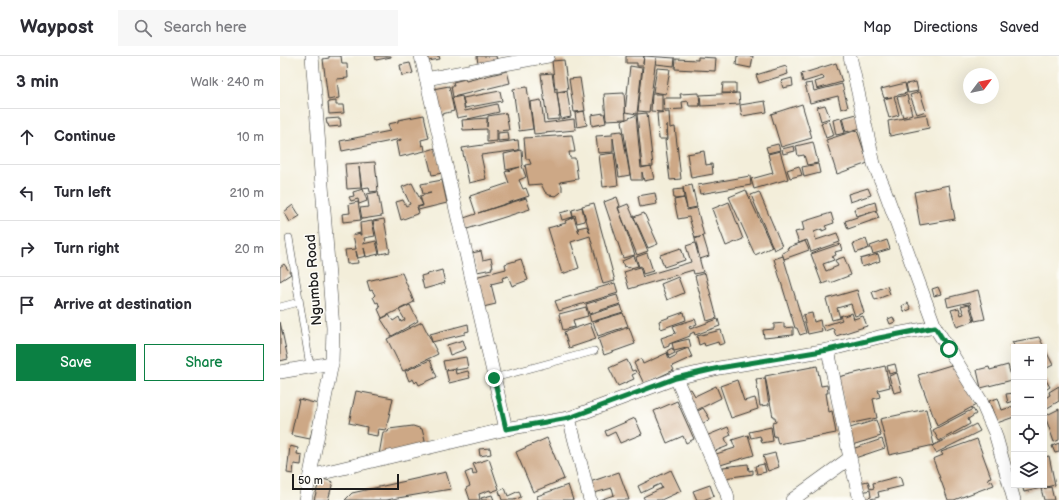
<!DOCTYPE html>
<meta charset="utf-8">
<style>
body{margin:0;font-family:"Balsamiq Sans",sans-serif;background:#f7f7f7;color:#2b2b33}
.controls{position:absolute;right:12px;bottom:12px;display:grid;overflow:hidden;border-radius:0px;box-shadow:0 4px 16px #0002}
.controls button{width:36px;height:36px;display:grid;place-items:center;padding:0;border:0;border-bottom:1px solid #e1e1e2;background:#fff;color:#2b2b33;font:20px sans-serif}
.compass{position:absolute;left:683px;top:12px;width:36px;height:36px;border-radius:50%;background:#fff;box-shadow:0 4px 16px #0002;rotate:58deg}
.scale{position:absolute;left:12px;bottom:10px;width:107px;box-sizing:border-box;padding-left:4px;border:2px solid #1c1c1c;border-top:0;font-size:11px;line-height:14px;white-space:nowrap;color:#1c1c1c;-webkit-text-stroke:3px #fdfcf7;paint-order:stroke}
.stop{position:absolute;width:12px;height:12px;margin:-9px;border:3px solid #0b8043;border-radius:50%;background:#fff}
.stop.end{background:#0b8043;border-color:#fff;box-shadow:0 1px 4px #0008}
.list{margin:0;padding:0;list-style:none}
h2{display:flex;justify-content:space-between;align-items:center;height:52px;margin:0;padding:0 16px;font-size:17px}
h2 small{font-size:13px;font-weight:400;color:#7c7c81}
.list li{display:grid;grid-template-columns:26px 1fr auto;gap:12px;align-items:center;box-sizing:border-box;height:56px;padding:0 16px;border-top:1px solid #e1e1e2}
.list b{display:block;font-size:15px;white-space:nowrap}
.list em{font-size:13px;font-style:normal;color:#7c7c81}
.actions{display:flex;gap:8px;padding:12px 16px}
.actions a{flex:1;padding:9px 0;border:1px solid #0b8043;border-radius:0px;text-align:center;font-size:14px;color:#0b8043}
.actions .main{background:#0b8043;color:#fff}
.icon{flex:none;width:22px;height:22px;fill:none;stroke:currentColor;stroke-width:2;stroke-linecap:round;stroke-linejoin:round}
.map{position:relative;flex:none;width:779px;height:444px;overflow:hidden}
header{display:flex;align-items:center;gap:24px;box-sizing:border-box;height:56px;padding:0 20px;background:#fff;border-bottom:1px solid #e1e1e2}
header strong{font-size:19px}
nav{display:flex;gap:22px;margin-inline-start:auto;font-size:14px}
.search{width:280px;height:36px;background:#f7f7f7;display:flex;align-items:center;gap:10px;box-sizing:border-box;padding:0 14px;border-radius:0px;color:#7c7c81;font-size:15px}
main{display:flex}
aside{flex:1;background:#fff}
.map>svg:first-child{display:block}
</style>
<header>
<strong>Waypost</strong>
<div class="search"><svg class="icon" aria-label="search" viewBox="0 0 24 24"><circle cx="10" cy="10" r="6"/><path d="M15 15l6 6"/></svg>Search here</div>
<nav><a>Map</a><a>Directions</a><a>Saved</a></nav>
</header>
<main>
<aside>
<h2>3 min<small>Walk · 240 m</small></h2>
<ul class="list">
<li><svg class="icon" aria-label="ahead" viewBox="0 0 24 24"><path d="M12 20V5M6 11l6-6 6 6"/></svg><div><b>Continue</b></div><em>10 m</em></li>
<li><svg class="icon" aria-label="left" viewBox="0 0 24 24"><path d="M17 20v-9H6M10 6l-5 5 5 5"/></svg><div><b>Turn left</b></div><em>210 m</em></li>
<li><svg class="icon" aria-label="right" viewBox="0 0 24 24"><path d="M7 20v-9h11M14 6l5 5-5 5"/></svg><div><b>Turn right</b></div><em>20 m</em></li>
<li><svg class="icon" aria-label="arrive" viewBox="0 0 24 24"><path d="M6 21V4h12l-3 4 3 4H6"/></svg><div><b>Arrive at destination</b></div></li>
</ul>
<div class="actions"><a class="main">Save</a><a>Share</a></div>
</aside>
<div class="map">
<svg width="779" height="444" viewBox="0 0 779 444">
<rect width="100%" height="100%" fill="#fdfcf7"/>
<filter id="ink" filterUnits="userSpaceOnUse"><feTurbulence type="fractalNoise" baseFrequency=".025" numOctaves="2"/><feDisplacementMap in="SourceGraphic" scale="8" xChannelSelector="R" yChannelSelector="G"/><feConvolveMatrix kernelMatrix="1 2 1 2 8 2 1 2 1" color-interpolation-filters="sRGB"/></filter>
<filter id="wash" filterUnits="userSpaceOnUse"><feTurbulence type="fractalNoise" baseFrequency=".012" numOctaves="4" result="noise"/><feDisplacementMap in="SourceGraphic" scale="16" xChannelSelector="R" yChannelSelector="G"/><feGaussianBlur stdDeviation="0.9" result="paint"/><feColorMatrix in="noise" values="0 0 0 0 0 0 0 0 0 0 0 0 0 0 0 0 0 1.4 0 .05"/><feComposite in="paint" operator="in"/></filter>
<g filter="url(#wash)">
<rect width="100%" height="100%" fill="#f3eeda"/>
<g id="blocks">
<g fill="#cda886">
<path d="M 49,0 L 61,0 L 62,8 L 67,8 L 68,22 L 57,23 L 59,42 L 48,44 L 43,3 L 49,2 Z"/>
<path d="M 95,0 L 111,0 L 111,1 L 96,4 Z"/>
<path d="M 141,0 L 159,0 L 160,3 L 142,6 Z"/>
<path d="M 197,0 L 216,0 L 217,5 L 198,9 Z"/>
<path d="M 346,0 L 364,0 L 363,8 L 364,0 L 395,2 L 394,10 L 376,8 L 376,2 L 369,56 L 358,55 L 363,10 L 357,10 L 357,7 L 346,7 Z"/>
<path d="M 457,0 L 473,0 L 471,12 L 456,9 Z"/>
<path d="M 418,1 L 436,2 L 435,15 L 395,13 L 396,3 L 418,4 Z"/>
<path d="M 284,4 L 288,34 L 277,36 L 277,32 L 275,33 L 272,5 Z"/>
<path d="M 130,7 L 133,17 L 122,20 L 120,9 Z"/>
<path d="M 556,7 L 562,26 L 537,33 L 535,26 L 544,23 L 543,20 L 523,26 L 521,18 Z"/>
<path d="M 350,10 L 362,12 L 357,58 L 345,56 Z"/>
<path d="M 506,10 L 508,18 L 479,27 L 476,19 Z"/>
<path d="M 377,12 L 390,13 L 386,38 L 373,36 Z"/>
<path d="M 227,15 L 230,27 L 173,41 L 171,30 L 174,30 L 173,26 L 185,23 L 186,25 Z"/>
<path d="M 272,17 L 275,36 L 277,36 L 280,59 L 279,59 L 279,63 L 267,64 L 261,18 Z"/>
<path d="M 300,22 L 305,55 L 294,56 L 289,23 Z"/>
<path d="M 512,22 L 513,30 L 503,32 L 501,25 Z"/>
<path d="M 636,26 L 638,35 L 628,37 L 626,28 Z"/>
<path d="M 443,27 L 456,27 L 456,37 L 442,37 Z"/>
<path d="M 532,27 L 534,35 L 562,28 L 568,51 L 561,53 L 558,40 L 530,47 L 525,28 Z"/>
<path d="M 625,27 L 627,37 L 614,40 L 619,59 L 609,62 L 604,43 L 612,41 L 604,42 L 601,33 Z"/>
<path d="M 169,30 L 174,55 L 162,58 L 162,60 L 159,61 L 153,33 Z"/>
<path d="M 247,31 L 253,73 L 239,75 L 233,33 Z"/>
<path d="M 220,35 L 222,45 L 185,52 L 183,42 Z"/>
<path d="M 287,35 L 291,61 L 281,63 L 277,37 Z"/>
<path d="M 640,36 L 646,55 L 637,58 L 630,39 Z"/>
<path d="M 344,37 L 346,63 L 326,64 L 324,38 Z"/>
<path d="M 419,37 L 420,50 L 409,50 L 408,45 L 402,46 L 403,53 L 384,54 L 383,42 L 401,42 L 400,38 Z"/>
<path d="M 459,37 L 460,48 L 421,50 L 420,39 Z"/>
<path d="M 372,38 L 382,38 L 382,56 L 371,55 Z"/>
<path d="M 627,39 L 632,58 L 623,61 L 617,41 Z"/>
<path d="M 182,40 L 185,55 L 217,48 L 219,56 L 188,63 L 187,60 L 177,62 L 172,42 Z"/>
<path d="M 261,44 L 264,67 L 294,63 L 295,74 L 254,78 L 250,46 Z"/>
<path d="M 56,45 L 56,49 L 63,49 L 64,57 L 49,58 L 48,46 Z"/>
<path d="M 485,45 L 487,56 L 462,60 L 460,49 Z"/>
<path d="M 522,48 L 532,82 L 501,91 L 491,58 Z"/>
<path d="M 545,49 L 550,62 L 541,65 L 537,51 Z"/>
<path d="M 304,55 L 307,69 L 297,71 L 295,57 Z"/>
<path d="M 389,56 L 390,72 L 395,71 L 401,123 L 390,124 L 385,84 L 388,83 L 387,69 L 387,83 L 379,83 L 377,57 Z"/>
<path d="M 226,57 L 229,74 L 217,75 L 217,73 L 217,85 L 207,86 L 207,73 L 183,74 L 182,64 L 207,62 L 207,71 L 208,60 Z"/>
<path d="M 324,57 L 326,67 L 312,70 L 311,59 Z"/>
<path d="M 367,57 L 373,110 L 362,111 L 357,58 Z"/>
<path d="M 577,58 L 581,72 L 566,76 L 562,62 Z"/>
<path d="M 646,58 L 649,72 L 610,80 L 608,65 Z"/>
<path d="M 144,59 L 149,82 L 141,84 L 142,90 L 144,89 L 145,95 L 119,101 L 116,86 L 121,84 L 121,83 L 62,95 L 60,85 L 110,75 L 108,68 L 118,66 L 118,64 Z"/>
<path d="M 356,59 L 361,112 L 371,110 L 374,123 L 364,125 L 362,116 L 362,124 L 351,124 L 342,65 Z"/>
<path d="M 60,62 L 61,70 L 49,71 L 48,68 L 47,68 L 46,63 Z"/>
<path d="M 561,62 L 565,77 L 556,79 L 553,64 Z"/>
<path d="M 549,64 L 554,79 L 546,82 L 541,67 Z"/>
<path d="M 577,74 L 588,107 L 557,118 L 546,84 Z"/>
<path d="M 342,75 L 350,119 L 339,121 L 333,82 L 333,96 L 318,97 L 316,80 L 332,79 L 332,76 Z"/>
<path d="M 228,76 L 229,84 L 218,85 L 218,77 Z"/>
<path d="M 292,79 L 295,96 L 289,96 L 290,102 L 295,102 L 298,123 L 280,126 L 282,130 L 282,135 L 280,137 L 276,140 L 269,139 L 265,136 L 261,128 L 249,129 L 245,109 L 251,108 L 249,103 L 246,103 L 244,82 Z"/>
<path d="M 238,84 L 239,94 L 201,99 L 206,123 L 189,127 L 182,92 Z"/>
<path d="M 533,86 L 538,107 L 527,109 L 524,99 L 518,100 L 516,90 Z"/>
<path d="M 498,88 L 500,94 L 488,97 L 486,91 Z"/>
<path d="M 514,90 L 515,95 L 503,98 L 502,93 Z"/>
<path d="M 156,92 L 162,117 L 152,119 L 146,95 Z"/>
<path d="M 242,94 L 243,109 L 242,110 L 246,121 L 239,124 L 243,133 L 246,132 L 249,140 L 198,157 L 246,142 L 250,153 L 184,174 L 181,163 L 196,158 L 190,140 L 229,127 L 225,116 L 240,111 L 226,114 L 224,98 Z"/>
<path d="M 424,95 L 426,109 L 432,108 L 433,118 L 411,122 L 407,98 Z"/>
<path d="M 500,95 L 508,123 L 474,133 L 471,123 L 493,117 L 488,98 Z"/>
<path d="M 334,97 L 338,129 L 323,131 L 319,99 Z"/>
<path d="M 95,106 L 98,135 L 90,136 L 89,131 L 82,132 L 79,111 L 81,132 L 67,133 L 65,108 Z"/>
<path d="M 538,108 L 540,117 L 524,121 L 522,111 Z"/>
<path d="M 519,110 L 522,119 L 510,122 L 507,114 Z"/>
<path d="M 470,120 L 471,129 L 420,138 L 418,129 Z"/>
<path d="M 162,124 L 167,147 L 138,154 L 138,151 L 143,150 L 140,140 L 151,137 L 143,138 L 141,128 Z"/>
<path d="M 132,127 L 143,149 L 137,151 L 139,157 L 121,164 L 116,146 L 123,144 L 126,150 L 130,148 L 122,131 Z"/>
<path d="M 412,129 L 417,151 L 407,153 L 407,154 L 417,152 L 424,180 L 415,182 L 409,161 L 398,163 L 394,144 L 404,142 L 407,152 L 403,131 Z"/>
<path d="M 669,129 L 675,163 L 640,169 L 634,136 Z"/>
<path d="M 588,132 L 591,139 L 570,146 L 568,138 Z"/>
<path d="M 83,133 L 87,145 L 79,148 L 78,143 L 71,145 L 69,141 L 74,140 L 73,136 Z"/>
<path d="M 403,133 L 404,142 L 394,143 L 393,134 Z"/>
<path d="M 466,134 L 492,191 L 475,199 L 449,141 Z"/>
<path d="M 98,136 L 102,160 L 82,163 L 80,152 L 89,151 L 87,138 Z"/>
<path d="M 479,136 L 502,190 L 494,194 L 471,139 Z"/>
<path d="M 375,137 L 377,148 L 360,151 L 358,140 Z"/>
<path d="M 337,141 L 340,150 L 338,151 L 355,199 L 343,202 L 324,146 Z"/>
<path d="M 78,146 L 81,164 L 63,166 L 62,158 L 70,157 L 69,148 Z"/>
<path d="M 449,146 L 463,183 L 446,190 L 432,153 Z"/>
<path d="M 595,146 L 597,154 L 576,160 L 574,153 Z"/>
<path d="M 314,147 L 335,225 L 323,228 L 310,180 L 291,186 L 299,212 L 282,218 L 268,172 L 286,167 L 285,165 L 294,161 L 299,177 L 298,172 L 307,170 L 310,177 L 302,150 Z"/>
<path d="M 348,148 L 368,195 L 357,199 L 338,152 Z"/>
<path d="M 13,149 L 20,160 L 10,166 L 4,156 Z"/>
<path d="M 302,151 L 305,165 L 297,167 L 295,159 L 293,160 L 292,154 Z"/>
<path d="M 291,154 L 293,161 L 282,164 L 280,157 Z"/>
<path d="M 596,155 L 599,162 L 568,173 L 565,165 Z"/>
<path d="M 364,157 L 378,188 L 368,192 L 354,161 Z"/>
<path d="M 551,157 L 554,167 L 545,170 L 547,173 L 542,175 L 542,173 L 534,176 L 536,184 L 557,177 L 560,186 L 531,196 L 527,184 L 519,187 L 515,176 L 524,174 L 522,166 Z"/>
<path d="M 104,163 L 110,196 L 100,198 L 93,165 Z"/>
<path d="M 92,165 L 95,180 L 84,182 L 85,186 L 83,187 L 83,188 L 96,185 L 99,198 L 86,201 L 84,192 L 86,200 L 78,202 L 76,195 L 78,207 L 67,208 L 65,194 L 76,193 L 73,179 L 80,177 L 80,179 L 81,179 L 80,167 Z"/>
<path d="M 423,180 L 429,200 L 420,203 L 415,183 Z"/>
<path d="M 586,183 L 589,192 L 576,197 L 573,188 Z"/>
<path d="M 607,184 L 610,193 L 593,198 L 590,190 Z"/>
<path d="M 525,185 L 529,194 L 504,203 L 502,197 L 508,194 L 507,192 Z"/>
<path d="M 415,187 L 423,216 L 414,218 L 413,214 L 349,233 L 344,216 L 360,211 L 363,222 L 364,220 L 411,206 L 406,190 Z"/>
<path d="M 560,188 L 562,194 L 555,196 L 556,199 L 552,201 L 554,204 L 543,208 L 546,215 L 558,210 L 555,204 L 564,201 L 571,219 L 550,227 L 550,225 L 542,228 L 531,198 Z"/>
<path d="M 401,192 L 405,204 L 384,211 L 380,199 Z"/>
<path d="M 201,195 L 203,204 L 211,202 L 213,211 L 211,211 L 212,213 L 197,216 L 192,197 Z"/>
<path d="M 367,197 L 373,215 L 363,218 L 361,210 L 359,211 L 356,201 Z"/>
<path d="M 598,198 L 600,205 L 582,211 L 580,203 Z"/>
<path d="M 354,200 L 358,210 L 351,212 L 351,211 L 347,212 L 346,210 L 344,211 L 342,205 Z"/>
<path d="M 503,200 L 526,277 L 520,279 L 517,272 L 515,272 L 494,203 Z"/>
<path d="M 241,203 L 248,224 L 232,230 L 228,220 L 222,222 L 223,225 L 211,228 L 216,248 L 203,251 L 195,221 L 226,213 L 225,208 Z"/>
<path d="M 4,208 L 11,218 L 0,225 L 0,211 Z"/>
<path d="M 162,214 L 165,227 L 144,233 L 141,220 Z"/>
<path d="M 122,217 L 134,246 L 102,262 L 98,253 L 100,252 L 98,246 L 96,247 L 93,241 L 95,239 L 92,234 L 90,235 L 87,225 Z"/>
<path d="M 425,217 L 437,262 L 427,265 L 415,220 Z"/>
<path d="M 398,221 L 404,237 L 387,244 L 381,228 Z"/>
<path d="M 335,227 L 338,237 L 279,255 L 275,245 Z"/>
<path d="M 607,230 L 610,238 L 595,244 L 592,236 Z"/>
<path d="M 658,231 L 661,238 L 654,240 L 652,233 Z"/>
<path d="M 577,234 L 584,257 L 575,260 L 571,248 L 557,252 L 560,262 L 552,264 L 546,243 Z"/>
<path d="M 698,234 L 705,263 L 695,265 L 690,246 L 668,251 L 666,242 Z"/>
<path d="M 337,239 L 340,248 L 309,258 L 306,248 Z"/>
<path d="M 628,247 L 631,253 L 624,256 L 622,250 Z"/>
<path d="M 689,248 L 694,265 L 677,271 L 671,254 L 679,252 L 681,259 L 684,258 L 681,250 Z"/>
<path d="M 130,249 L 138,265 L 112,280 L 101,263 L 109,259 L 113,265 L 119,261 L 121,266 L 125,264 L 119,254 Z"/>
<path d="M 341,249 L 343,256 L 311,266 L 309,259 Z"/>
<path d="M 306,251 L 308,260 L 293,264 L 295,271 L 283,274 L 279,258 Z"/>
<path d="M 404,256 L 406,264 L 381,273 L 379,265 Z"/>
<path d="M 343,257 L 348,270 L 318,280 L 313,266 Z"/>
<path d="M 532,257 L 534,266 L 540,264 L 542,275 L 528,278 L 523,259 Z"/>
<path d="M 572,257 L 574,263 L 583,260 L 587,270 L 556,280 L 553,272 L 545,275 L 543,270 L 562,264 L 560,260 L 563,259 L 564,260 Z"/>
<path d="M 613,261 L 615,266 L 610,268 L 608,263 Z"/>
<path d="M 415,263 L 417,268 L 409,271 L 410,273 L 438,263 L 440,270 L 415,279 L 414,276 L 410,278 L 410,280 L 389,288 L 389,290 L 384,292 L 381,282 L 396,277 L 393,270 Z"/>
<path d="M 0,266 L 8,303 L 0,305 Z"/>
<path d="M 142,266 L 158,298 L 123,315 L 107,283 Z"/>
<path d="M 310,267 L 316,283 L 289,292 L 284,276 Z"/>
<path d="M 504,267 L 504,272 L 513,271 L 513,279 L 484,282 L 483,274 L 494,273 L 494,268 Z"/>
<path d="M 188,268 L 189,275 L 185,276 L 185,278 L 152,286 L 150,278 Z"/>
<path d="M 349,271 L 355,288 L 324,299 L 318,282 Z"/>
<path d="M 441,274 L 445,287 L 439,289 L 438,286 L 425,290 L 424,287 L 419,289 L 417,280 Z"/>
<path d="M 759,281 L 764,291 L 735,291 L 732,286 Z"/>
<path d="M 409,283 L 411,291 L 394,295 L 392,287 Z"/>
<path d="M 183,284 L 186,293 L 170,299 L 167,289 Z"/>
<path d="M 764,291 L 773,309 L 765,313 L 764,312 Z"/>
<path d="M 392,292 L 395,297 L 389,300 L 387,295 Z"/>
<path d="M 408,292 L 412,301 L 392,310 L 394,314 L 364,328 L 354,307 L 361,303 L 363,308 L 387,297 L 389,303 L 397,299 L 396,297 Z"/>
<path d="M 186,301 L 188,312 L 176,314 L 176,312 L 165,314 L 163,305 Z"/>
<path d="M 150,304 L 157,321 L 139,329 L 137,325 L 135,327 L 133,323 L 129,325 L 125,315 Z"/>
<path d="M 347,304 L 352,315 L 355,314 L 356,317 L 352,319 L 354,323 L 338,330 L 329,312 Z"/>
<path d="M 615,308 L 617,316 L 609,318 L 607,310 Z"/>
<path d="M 671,309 L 684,320 L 696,349 L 657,370 L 638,319 Z"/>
<path d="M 728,309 L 732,324 L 701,332 L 697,314 L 709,311 L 710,314 Z"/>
<path d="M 537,310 L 541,330 L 547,329 L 548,337 L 546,337 L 549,356 L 552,355 L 556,377 L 498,388 L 496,380 L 494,381 L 492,367 L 496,366 L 495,361 L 493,361 L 485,320 Z"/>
<path d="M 605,310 L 610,331 L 598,334 L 600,341 L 593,343 L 597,362 L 568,368 L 558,321 Z"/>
<path d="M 175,313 L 176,318 L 188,315 L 190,322 L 169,327 L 166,315 Z"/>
<path d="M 617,317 L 622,335 L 614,337 L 609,320 Z"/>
<path d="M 764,321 L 770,331 L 764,335 Z"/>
<path d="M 485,322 L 489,349 L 480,350 L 476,323 Z"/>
<path d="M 457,324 L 464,345 L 475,342 L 478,353 L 451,362 L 440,330 Z"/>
<path d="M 436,330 L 441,342 L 415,355 L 406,335 L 411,333 L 415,340 Z"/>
<path d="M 779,330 L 779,345 L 764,354 L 764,343 L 770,339 L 769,336 Z"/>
<path d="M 76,335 L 113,342 L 106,374 L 98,373 L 97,380 L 86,378 L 87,371 L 69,367 Z"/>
<path d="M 734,337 L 734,345 L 728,347 L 726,338 Z"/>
<path d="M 718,342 L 722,354 L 734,350 L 734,361 L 717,367 L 709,345 Z"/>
<path d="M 19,343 L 38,348 L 30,383 L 11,379 Z"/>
<path d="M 397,345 L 414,383 L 406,387 L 403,380 L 387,387 L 374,355 Z"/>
<path d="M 423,352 L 430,363 L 420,369 L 413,358 Z"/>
<path d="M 646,353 L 654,389 L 609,399 L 600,363 Z"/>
<path d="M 693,353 L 696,358 L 688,363 L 690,368 L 659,385 L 653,374 Z"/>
<path d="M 779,353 L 779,384 L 774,386 L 765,360 Z"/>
<path d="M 355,362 L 362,378 L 340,387 L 335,376 L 327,380 L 325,375 Z"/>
<path d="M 596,364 L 601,380 L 572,389 L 567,373 Z"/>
<path d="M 696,368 L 700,375 L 656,397 L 652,390 Z"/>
<path d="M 133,370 L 142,373 L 146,389 L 99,399 L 103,376 L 108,376 L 109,373 Z"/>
<path d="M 448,371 L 451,379 L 445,382 L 448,390 L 433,396 L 426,380 Z"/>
<path d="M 491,371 L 493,385 L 482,387 L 480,380 L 471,382 L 469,376 Z"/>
<path d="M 468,379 L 474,399 L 437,410 L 433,399 L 455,392 L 452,384 Z"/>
<path d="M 267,382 L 284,423 L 253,436 L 236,396 Z"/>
<path d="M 602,383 L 605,392 L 575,402 L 572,393 Z"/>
<path d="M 697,383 L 711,421 L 708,422 L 709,426 L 712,425 L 714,429 L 674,444 L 668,444 L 653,403 L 663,399 L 661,396 Z"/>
<path d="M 779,387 L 779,396 L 775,397 L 772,390 Z"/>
<path d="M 10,390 L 18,392 L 17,398 L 22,399 L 21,409 L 14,408 L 13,418 L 7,417 Z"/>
<path d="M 210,392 L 211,398 L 200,400 L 199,393 Z"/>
<path d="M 495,397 L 499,411 L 488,415 L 483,400 Z"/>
<path d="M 769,400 L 775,429 L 744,436 L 742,429 L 764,429 L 764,401 Z"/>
<path d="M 209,403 L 219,433 L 211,436 L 210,434 L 199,438 L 200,444 L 190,444 L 186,432 L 190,430 L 185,417 L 192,414 L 193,419 L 197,417 L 193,408 Z"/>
<path d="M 468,408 L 469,415 L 473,414 L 473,418 L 444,422 L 443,411 Z"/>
<path d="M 484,408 L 486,416 L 477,418 L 475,410 Z"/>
<path d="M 391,414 L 401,435 L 381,444 L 365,444 L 363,441 L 382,432 L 380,428 L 361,437 L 358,430 Z"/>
<path d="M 166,416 L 171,433 L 106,444 L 65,444 L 72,437 Z"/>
<path d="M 339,416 L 349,444 L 319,444 L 334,439 L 332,432 L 311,438 L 307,427 Z"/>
<path d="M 620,420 L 623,430 L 598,436 L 599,441 L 591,443 L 592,444 L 582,444 L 591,441 L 590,434 L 582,436 L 579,427 L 588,425 L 590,433 L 594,432 L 593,427 Z"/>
<path d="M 40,422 L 53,426 L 48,444 L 34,444 Z"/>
<path d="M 288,429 L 293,444 L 258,444 L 257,440 Z"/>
<path d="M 430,429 L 434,440 L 423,444 L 417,444 L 413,435 Z"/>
<path d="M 771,431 L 774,444 L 764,444 L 761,433 Z"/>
<path d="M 225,432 L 228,440 L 239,435 L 241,441 L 234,444 L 222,444 L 219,435 Z"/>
<path d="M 212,439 L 214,444 L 202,444 L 201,442 Z"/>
</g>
</g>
</g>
<g filter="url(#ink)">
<use href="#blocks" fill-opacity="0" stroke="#3c3c38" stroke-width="1"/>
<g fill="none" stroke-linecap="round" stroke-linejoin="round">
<defs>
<g id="service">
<path d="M 9,182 L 30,310"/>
<path d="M 0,251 L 19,246"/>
<path d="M 214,322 L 314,295"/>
</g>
<g id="minor">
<path d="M 141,0 L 226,373"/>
<path d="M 570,0 L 594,108 L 604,132 L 655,271 L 701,345 L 715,377 L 734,444"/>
<path d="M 146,23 L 268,0"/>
<path d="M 548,294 L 570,402 L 580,444"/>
<path d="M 0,316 L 52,307"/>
<path d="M 396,322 L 447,438 L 448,444"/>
<path d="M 289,362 L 310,444"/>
<path d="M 30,420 L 226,373 L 289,362 L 396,322 L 439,312 L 548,294 L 599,281 L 655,271"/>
<path d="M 25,444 L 52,307 L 53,272 L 32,0"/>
<path d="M 512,444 L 570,402"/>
</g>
</defs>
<use href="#service" stroke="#3c3c38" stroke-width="8"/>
<use href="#minor" stroke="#3c3c38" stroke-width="14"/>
<use href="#service" stroke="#fff" stroke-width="7"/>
<use href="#minor" stroke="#fff" stroke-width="13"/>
</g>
</g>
<g fill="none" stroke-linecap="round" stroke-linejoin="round" filter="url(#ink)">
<path stroke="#0b8043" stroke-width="5" d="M 214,322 L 226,373 L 289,362 L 396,322 L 439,312 L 548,294 L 599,282 L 655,271 L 669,293"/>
</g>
<g text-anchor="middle" stroke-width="3" stroke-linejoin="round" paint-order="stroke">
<g font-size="14" fill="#1c1c1c" stroke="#fdfcf7">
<text transform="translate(33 224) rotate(-94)" y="5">Ngumba Road</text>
</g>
</g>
</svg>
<div class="controls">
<button>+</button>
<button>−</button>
<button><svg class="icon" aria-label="locate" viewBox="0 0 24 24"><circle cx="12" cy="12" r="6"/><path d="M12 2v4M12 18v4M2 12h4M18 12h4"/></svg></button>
<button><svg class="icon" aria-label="layers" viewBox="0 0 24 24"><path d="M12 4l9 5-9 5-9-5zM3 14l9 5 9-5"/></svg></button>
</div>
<svg class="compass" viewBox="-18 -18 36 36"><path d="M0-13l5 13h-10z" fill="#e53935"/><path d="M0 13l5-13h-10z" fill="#7c7c81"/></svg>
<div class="scale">50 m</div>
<div class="stop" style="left:669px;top:293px"></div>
<div class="stop end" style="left:214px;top:322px"></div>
</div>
</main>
